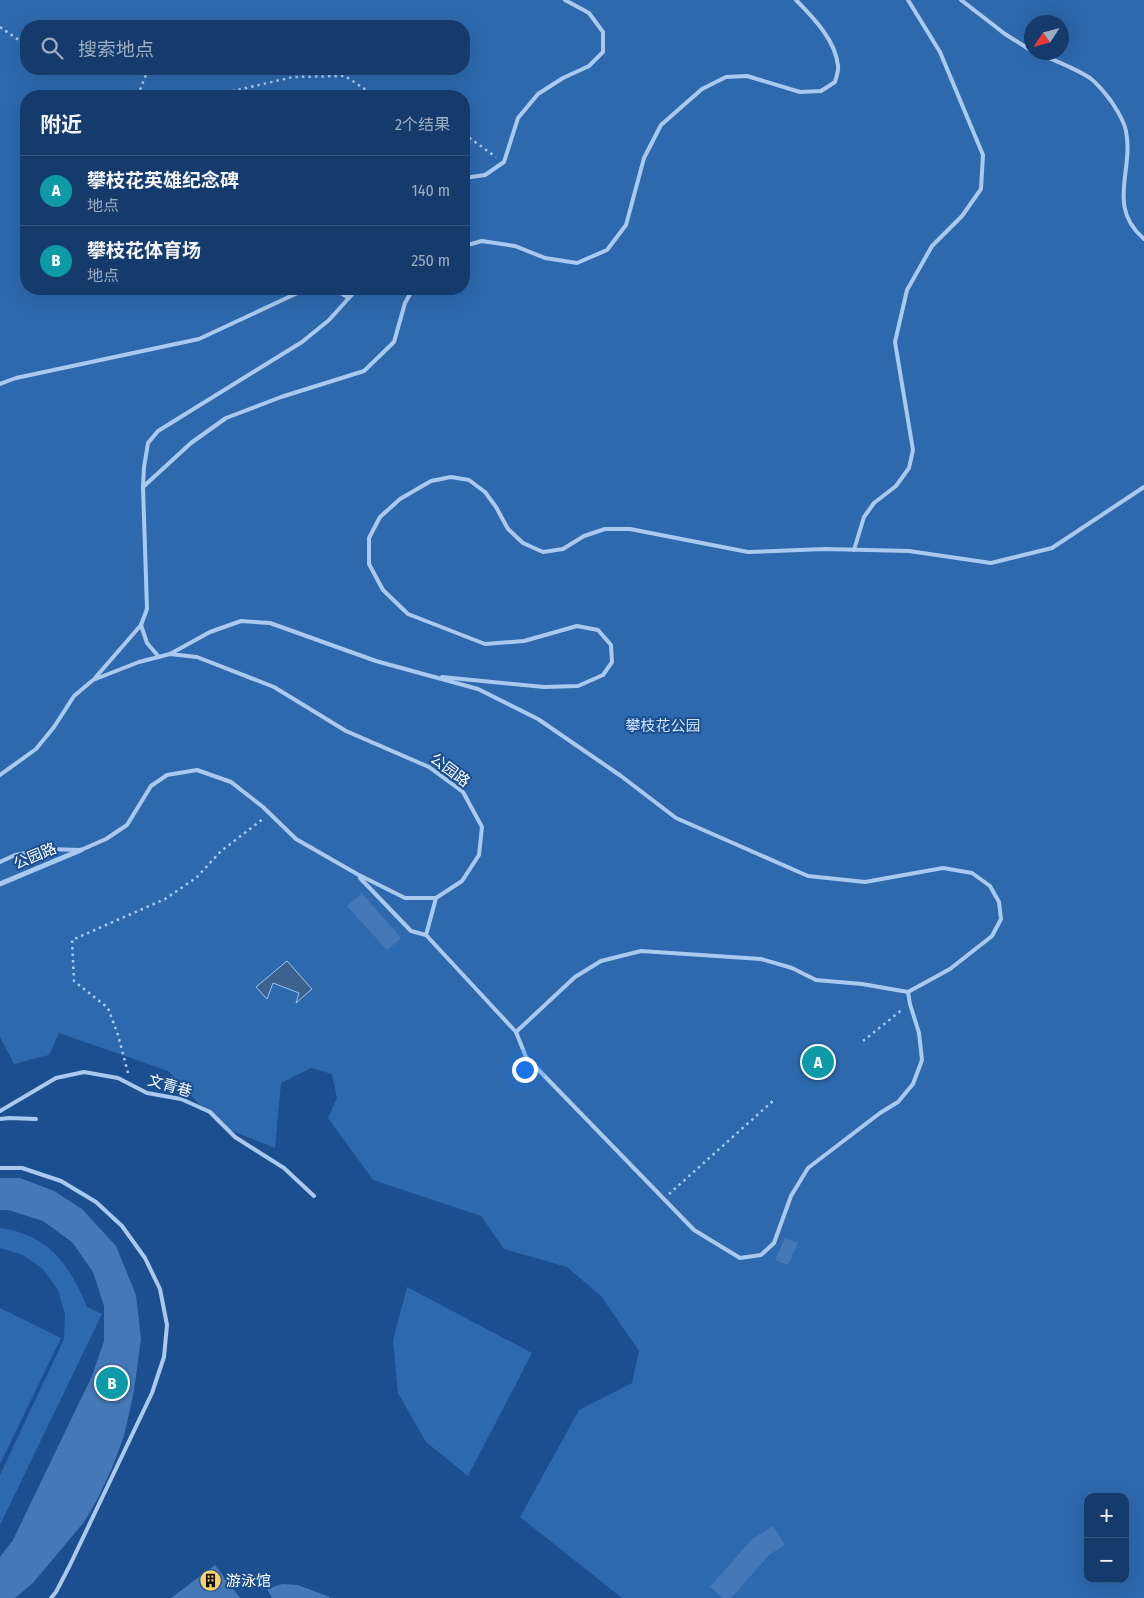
<!DOCTYPE html>
<html lang="zh">
<meta charset="utf-8">
<style>
body{margin:0;font-family:"Fira Sans Condensed","Noto Sans SC",sans-serif;background:#1d4271;color:#f1f3f6}
.controls{position:absolute;right:15px;bottom:15px;display:grid;overflow:hidden;border-radius:10px;box-shadow:0 5px 20px #0002}
.controls button{width:45px;height:45px;display:grid;place-items:center;padding:0;border:0;border-bottom:1px solid #33557e;background:#143b6b;color:#f1f3f6;font:25px sans-serif}
.compass{position:absolute;left:1024px;top:15px;width:45px;height:45px;border-radius:50%;background:#143b6b;box-shadow:0 5px 20px #0002;rotate:234deg}
.you{position:absolute;left:524px;top:1069px;width:18px;height:18px;margin:-12px;border:4px solid #fff;border-radius:50%;background:#1a73e8;box-shadow:0 0 0 8px #1a73e833}
.badge{display:grid;place-items:center;width:32px;height:32px;border-radius:50%;background:#ffd166;color:#fff;font-size:16px;font-weight:700}
.pin{position:absolute;translate:-50% -50%;border:2px solid #fff;box-shadow:0 1px 5px #0006}
.list{margin:0;padding:0;list-style:none}
h2{display:flex;justify-content:space-between;align-items:center;height:65px;margin:0;padding:0 20px;font-size:21px}
h2 small{font-size:16px;font-weight:400;color:#9dadc1}
.list li{display:grid;grid-template-columns:32px 1fr auto;gap:15px;align-items:center;box-sizing:border-box;height:70px;padding:0 20px;border-top:1px solid #33557e}
.list b{display:block;font-size:19px;white-space:nowrap}
.list p{margin:0;font-size:16px;white-space:nowrap;color:#9dadc1}
.list em{font-size:16px;font-style:normal;color:#9dadc1}
.icon{flex:none;width:28px;height:28px;fill:none;stroke:currentColor;stroke-width:2;stroke-linecap:round;stroke-linejoin:round}
.map{position:relative;flex:none;width:1144px;height:1598px;overflow:hidden}
.search{position:absolute;background:#143b6b;box-shadow:0 5px 20px #0002;left:20px;top:20px;width:450px;height:55px;display:flex;align-items:center;gap:12px;box-sizing:border-box;padding:0 18px;border-radius:20px;color:#9dadc1;font-size:19px}
.panel{position:absolute;background:#143b6b;box-shadow:0 5px 20px #0002;left:20px;top:90px;width:450px;height:205px;border-radius:20px}
.map>svg:first-child{display:block}
</style>
<div class="map">
<svg width="1144" height="1598" viewBox="0 0 1144 1598">
<rect width="100%" height="100%" fill="#1b4f8f"/>
<g fill="#2e69ad" fill-rule="evenodd">
<path d="M 0,0 L 1144,0 L 1144,1598 L 622,1598 L 520,1517 L 579,1410 L 632,1383 L 639,1351 L 601,1296 L 567,1267 L 504,1249 L 481,1216 L 373,1180 L 328,1118 L 337,1098 L 332,1074 L 311,1068 L 281,1083 L 275,1148 L 220,1126 L 168,1071 L 59,1033 L 49,1055 L 14,1064 L 0,1037 ZM 1032,22 L 1062,22 L 1062,52 L 1032,52 ZM 26,26 L 464,26 L 464,69 L 26,69 ZM 26,96 L 464,96 L 464,289 L 26,289 ZM 1088,1497 L 1125,1497 L 1125,1579 L 1088,1579 Z"/>
<path d="M 0,1228 C 49,1235 69,1264 87,1307 L 102,1314 L 0,1525 L 0,1475 L 64,1339 L 65,1314 L 58,1290 L 43,1269 L 23,1255 L 0,1248 Z"/>
<path d="M 407,1287 L 532,1353 L 468,1476 L 426,1442 L 398,1393 L 393,1341 Z"/>
<path d="M 0,1308 L 61,1338 L 0,1464 Z"/>
</g>
<path fill="#3c6290" stroke="#9cc4f0" d="M 287,961 L 312,989 L 296,1003 L 299,993 L 273,983 L 267,999 L 256,987 Z"/>
<g fill="#4478b7">
<path d="M 362,893 L 401,938 L 387,950 L 347,906 Z"/>
<path d="M 0,1178 L 20,1178 L 54,1191 L 82,1209 L 116,1246 L 136,1295 L 141,1339 L 134,1391 L 124,1436 L 112,1468 L 97,1500 L 84,1522 L 54,1558 L 32,1584 L 15,1598 L 0,1598 L 0,1557 L 13,1540 L 92,1376 L 104,1341 L 104,1306 L 93,1272 L 72,1242 L 43,1221 L 8,1210 L 0,1210 Z"/>
<path d="M 785,1238 L 798,1243 L 788,1265 L 775,1260 Z"/>
<path d="M 773,1526 L 785,1545 L 769,1555 L 731,1598 L 723,1598 L 710,1587 L 751,1540 Z"/>
<path d="M 215,1565 L 240,1598 L 171,1598 Z"/>
<path d="M 282,1584 L 298,1585 L 330,1597 L 329,1598 L 272,1598 L 267,1589 Z"/>
</g>
<g fill="none" stroke-linecap="round" stroke-linejoin="round">
<g stroke="#a9c9ee" stroke-width="2.5" stroke-dasharray="2.5 4" stroke-linecap="butt">
<path d="M 0,27 L 26,45"/>
<path d="M 139,96 L 139,92 L 148,70 L 147,69"/>
<path d="M 220,96 L 229,92 L 293,77 L 345,76 L 375,96"/>
<path d="M 464,134 L 496,157"/>
<path d="M 863,1041 L 903,1009"/>
<path d="M 128,1073 L 118,1035 L 108,1008 L 74,981 L 72,940 L 165,899 L 196,878 L 221,851 L 263,819"/>
<path d="M 669,1194 L 774,1100"/>
</g>
<g stroke="#a9c9ee" stroke-width="4">
<path d="M 961,0 L 1005,34 L 1032,51"/>
<path d="M 1035,52 C 1053,60 1073,67 1090,78 C 1098,84 1105,93 1111,101 C 1117,110 1124,120 1126,131 C 1134,172 1106,206 1144,239"/>
<path d="M 464,178 L 485,175 L 504,162 L 518,118 L 538,94 L 563,78 L 589,66 L 603,52 L 603,32 L 589,13 L 565,0"/>
<path d="M 464,246 L 482,241 L 515,246 L 545,258 L 577,263 L 607,250 L 626,225 L 644,158 L 661,125 L 702,89 L 726,77 L 747,76 L 800,92 L 821,91 L 835,82 C 836,77 839,71 838,66 C 836,41 813,17 796,0"/>
<path d="M 334,289 L 349,298"/>
<path d="M 0,384 L 16,378 L 199,339 L 306,289"/>
<path d="M 143,487 L 191,443 L 226,418 L 281,397 L 364,371 L 394,342 L 405,303 L 413,289"/>
<path d="M 854,550 L 864,517 L 874,503 L 896,486 L 909,468 L 913,450 L 895,342 L 907,290 L 932,246 L 962,216 L 981,189 L 983,155 L 940,52 L 908,0"/>
<path d="M 141,625 L 147,643 L 159,657"/>
<path d="M 170,654 L 210,632 L 241,621 L 270,623 L 376,661 L 478,689 L 538,719 L 621,776 L 676,818 L 808,876 L 865,882 L 943,868 L 972,873 L 990,886 L 999,902 L 1001,919 L 992,936 L 950,969 L 908,992 L 862,984 L 816,980 L 792,968 L 761,959 L 641,951 L 601,961 L 575,977 L 516,1032"/>
<path d="M 442,677 L 544,687 L 578,686 L 603,675 L 612,662 L 611,645 L 598,630 L 577,626 L 524,641 L 485,644 L 408,614 L 383,590 L 369,564 L 369,538 L 380,517 L 400,499 L 431,481 L 451,477 L 469,480 L 485,492 L 496,507 L 508,529 L 523,543 L 543,552 L 563,549 L 584,536 L 605,529 L 630,529 L 748,552 L 825,549 L 909,551 L 991,563 L 1052,548 L 1144,487"/>
<path d="M 95,678 L 141,625 L 147,609 L 143,487 L 144,467 L 148,443 L 158,431 L 302,342 L 329,320 L 357,289"/>
<path d="M 0,775 L 36,749 L 54,727 L 74,696 L 93,680 L 139,662 L 170,654 L 197,657 L 274,687 L 346,731 L 429,767 L 463,792 L 482,827 L 479,855 L 462,881 L 436,898 L 405,898 L 357,874 L 296,839 L 263,807 L 231,782 L 197,770 L 167,775 L 151,786 L 127,825 L 106,839 L 81,850 L 47,849 L 15,855 L 0,862"/>
<path d="M 360,878 L 411,931 L 426,935 L 516,1032 L 526,1057 L 694,1230 L 740,1258 L 761,1255 L 774,1243 L 791,1196 L 808,1168 L 880,1113 L 898,1102 L 913,1084 L 922,1060 L 919,1033 L 910,1004 L 908,992"/>
<path d="M 426,935 L 436,898"/>
<path d="M 0,1111 L 56,1078 L 84,1072 L 118,1078 L 147,1093 L 181,1099 L 210,1112 L 235,1137 L 284,1168 L 314,1196"/>
<path d="M 0,1119 L 9,1118 L 36,1119"/>
<path d="M 0,1168 L 22,1168 L 61,1181 L 96,1202 L 122,1226 L 145,1258 L 160,1289 L 167,1325 L 164,1357 L 152,1393 L 70,1565 L 56,1592 L 51,1598"/>
</g>
<path stroke="#a9c9ee" stroke-width="5" d="M 0,884 L 81,850"/>
</g>
<defs>
<symbol id="building-disc" viewBox="-11 -11 22 22"><circle r="9.5" fill="#ffd166" stroke="#1b4f8f"/><path d="M-4-6H4V6H1V3H-1V6H-4ZM-2.5-4.3h1.7v1.8h-1.7ZM.8-4.3h1.7v1.8H.8ZM-2.5-1h1.7V.8h-1.7ZM.8-1h1.7V.8H.8Z" fill="#111"/></symbol>
</defs>
<g fill-rule="evenodd">
<use href="#building-disc" x="198" y="1568" width="25" height="25"/>
</g>
<g text-anchor="middle" stroke-width="4" stroke-linejoin="round" paint-order="stroke">
<g font-size="15" fill="#cfe3fa" stroke="#1b4f8f">
<text x="663" y="731">攀枝花公园</text>
</g>
<g font-size="15" fill="#fff" stroke="#1b4f8f">
<text transform="translate(450 770) rotate(37)" y="5">公园路</text>
<text transform="translate(35 856) rotate(-23)" y="5">公园路</text>
<text transform="translate(170 1086) rotate(16)" y="5">文青巷</text>
</g>
<g font-size="15" fill="#fff" stroke="#1b4f8f" text-anchor="start">
<text x="226" y="1586">游泳馆</text>
</g>
</g>
</svg>
<div class="controls">
<button>+</button>
<button>−</button>
</div>
<svg class="compass" viewBox="-18 -18 36 36"><path d="M0-13l5 13h-10z" fill="#e53935"/><path d="M0 13l5-13h-10z" fill="#9dadc1"/></svg>
<div class="you"></div>
<div class="pin badge" style="left:818px;top:1062px;background:#0f9aa8">A</div>
<div class="pin badge" style="left:112px;top:1383px;background:#0f9aa8">B</div>
<div class="search"><svg class="icon" aria-label="search" viewBox="0 0 24 24"><circle cx="10" cy="10" r="6"/><path d="M15 15l6 6"/></svg>搜索地点</div>
<section class="panel">
<h2>附近<small>2个结果</small></h2>
<ul class="list">
<li><span class="badge" style="background:#0f9aa8">A</span><div><b>攀枝花英雄纪念碑</b><p>地点</p></div><em>140 m</em></li>
<li><span class="badge" style="background:#0f9aa8">B</span><div><b>攀枝花体育场</b><p>地点</p></div><em>250 m</em></li>
</ul>
</section>
</div>
